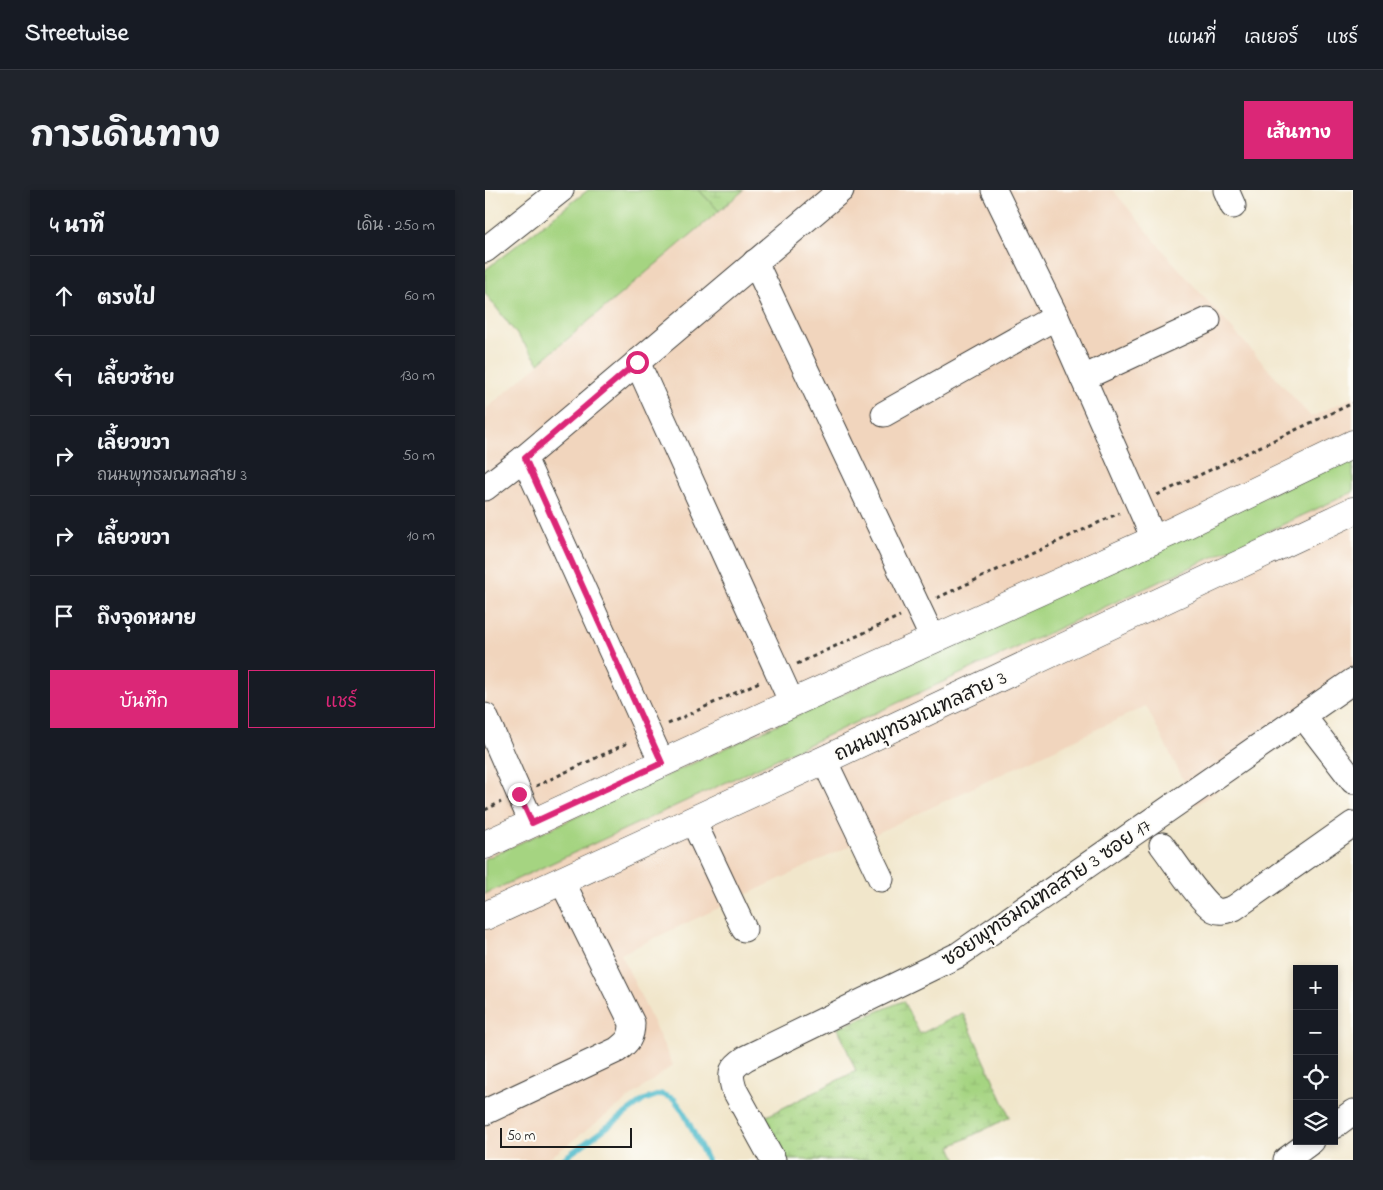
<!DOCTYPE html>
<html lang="th">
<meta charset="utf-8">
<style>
body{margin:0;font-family:"Indie Flower","Playpen Sans Thai",sans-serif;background:#20242c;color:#f1f3f6}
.controls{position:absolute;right:15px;bottom:15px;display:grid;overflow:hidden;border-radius:0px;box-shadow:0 2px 8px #0003}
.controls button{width:45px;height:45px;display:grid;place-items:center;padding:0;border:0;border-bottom:1px solid #363941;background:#171b24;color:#f1f3f6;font:25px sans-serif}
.scale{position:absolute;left:15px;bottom:12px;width:132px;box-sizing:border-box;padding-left:5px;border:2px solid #1c1c1c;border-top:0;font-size:14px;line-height:18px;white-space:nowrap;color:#1c1c1c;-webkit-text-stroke:4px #fdfcf7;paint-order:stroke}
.stop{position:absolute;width:15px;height:15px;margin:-11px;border:4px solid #db2777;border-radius:50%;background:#fff}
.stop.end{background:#db2777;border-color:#fff;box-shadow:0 1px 5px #0008}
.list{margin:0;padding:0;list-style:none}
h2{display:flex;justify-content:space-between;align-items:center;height:65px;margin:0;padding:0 20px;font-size:21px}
h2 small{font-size:16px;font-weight:400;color:#9ea1a6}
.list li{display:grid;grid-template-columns:32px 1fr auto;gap:15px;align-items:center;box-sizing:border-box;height:80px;padding:0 20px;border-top:1px solid #363941}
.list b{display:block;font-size:19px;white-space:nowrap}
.list p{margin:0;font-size:16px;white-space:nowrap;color:#9ea1a6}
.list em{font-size:16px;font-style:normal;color:#9ea1a6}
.actions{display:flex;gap:10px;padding:15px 20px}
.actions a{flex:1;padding:11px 0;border:1px solid #db2777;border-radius:0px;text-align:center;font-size:18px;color:#db2777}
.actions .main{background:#db2777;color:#fff}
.icon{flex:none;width:28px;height:28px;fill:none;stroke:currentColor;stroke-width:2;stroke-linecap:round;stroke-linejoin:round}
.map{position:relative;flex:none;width:868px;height:970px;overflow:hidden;border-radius:0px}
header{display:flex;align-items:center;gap:30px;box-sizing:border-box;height:70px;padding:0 25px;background:#171b24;border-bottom:1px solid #363941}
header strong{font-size:24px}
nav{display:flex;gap:28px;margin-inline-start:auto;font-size:18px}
.intro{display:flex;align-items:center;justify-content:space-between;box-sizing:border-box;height:120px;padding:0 30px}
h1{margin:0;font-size:35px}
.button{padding:12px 22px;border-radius:0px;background:#db2777;color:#fff;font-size:18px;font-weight:700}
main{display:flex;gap:30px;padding:0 30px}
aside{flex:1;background:#171b24;border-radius:0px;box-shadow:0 2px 8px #0003}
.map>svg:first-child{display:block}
</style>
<header>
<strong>Streetwise</strong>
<nav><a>แผนที่</a><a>เลเยอร์</a><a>แชร์</a></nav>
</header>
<div class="intro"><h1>การเดินทาง</h1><a class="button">เส้นทาง</a></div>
<main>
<aside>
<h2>4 นาที<small>เดิน · 250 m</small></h2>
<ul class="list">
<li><svg class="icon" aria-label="ahead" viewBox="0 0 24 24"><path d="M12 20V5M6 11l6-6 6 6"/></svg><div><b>ตรงไป</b></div><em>60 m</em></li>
<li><svg class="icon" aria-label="left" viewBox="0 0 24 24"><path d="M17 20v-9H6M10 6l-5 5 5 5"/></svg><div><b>เลี้ยวซ้าย</b></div><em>130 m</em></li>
<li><svg class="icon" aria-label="right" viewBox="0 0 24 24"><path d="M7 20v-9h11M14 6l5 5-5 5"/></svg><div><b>เลี้ยวขวา</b><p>ถนนพุทธมณฑลสาย 3</p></div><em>50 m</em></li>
<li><svg class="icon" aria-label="right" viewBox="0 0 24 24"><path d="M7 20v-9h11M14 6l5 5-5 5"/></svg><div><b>เลี้ยวขวา</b></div><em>10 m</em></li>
<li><svg class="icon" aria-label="arrive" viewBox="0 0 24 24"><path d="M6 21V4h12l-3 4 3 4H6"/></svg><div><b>ถึงจุดหมาย</b></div></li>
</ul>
<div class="actions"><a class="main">บันทึก</a><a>แชร์</a></div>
</aside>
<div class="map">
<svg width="868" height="970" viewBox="0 0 868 970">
<defs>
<pattern id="wetland-marsh" width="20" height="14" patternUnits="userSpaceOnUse" patternTransform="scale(1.25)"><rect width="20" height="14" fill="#a5d481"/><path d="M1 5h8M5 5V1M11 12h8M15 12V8" fill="none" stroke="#8db56f"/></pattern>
</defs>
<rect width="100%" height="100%" fill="#fdfcf7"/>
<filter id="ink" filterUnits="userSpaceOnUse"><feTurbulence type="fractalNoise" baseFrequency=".02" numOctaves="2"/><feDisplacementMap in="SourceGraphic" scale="10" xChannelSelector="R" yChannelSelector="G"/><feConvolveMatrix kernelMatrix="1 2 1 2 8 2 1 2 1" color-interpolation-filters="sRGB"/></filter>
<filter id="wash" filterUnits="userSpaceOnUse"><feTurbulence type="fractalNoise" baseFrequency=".0096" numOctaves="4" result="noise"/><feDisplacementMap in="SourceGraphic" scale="20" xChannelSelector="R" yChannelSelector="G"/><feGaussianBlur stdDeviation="1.12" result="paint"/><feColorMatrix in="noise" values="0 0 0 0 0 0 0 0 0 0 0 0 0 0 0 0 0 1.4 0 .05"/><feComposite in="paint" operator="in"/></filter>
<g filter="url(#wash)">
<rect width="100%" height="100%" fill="#f1e6cb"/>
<path fill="#f1d5bd" d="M 259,0 L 628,0 L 686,70 L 826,227 L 868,207 L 868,508 L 711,615 L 661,516 L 136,764 L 188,875 L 62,970 L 0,970 L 0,220 Z"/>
<g fill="#a5d481" stroke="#60784e">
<path d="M 103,0 L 214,0 L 234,21 L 54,173 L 0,103 L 0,80 Z"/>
<path d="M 868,265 L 868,302 L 0,704 L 0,669 L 378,495 Z"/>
</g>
<g fill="url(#wetland-marsh)" stroke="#60784e">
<path d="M 214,0 L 259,0 L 234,21 Z"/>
<path d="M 418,811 L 435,844 L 478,823 L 525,927 L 466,956 L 472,970 L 302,970 L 280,927 L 371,881 L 353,838 Z"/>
</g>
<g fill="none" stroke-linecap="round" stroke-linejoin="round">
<path stroke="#51bccc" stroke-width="5.5" d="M 77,970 L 159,910 L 176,904 L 189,909 L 198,921 L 222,970"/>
</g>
</g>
<g filter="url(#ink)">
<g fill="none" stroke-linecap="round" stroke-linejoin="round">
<defs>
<g id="minor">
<path d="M 509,0 L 571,127 L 669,349"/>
<path d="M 741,0 L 748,16"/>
<path d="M 0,60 L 76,0"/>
<path d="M 270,72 L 448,449"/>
<path d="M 152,172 L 307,513"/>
<path d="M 598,188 L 723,130"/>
<path d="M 399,224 L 571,127"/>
<path d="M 39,268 L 177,573"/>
<path d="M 0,298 L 39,268 L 356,0"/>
<path d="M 0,526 L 47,633"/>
<path d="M 818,526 L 868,591"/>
<path d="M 339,570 L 396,689"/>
<path d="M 208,631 L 259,739"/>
<path d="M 677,655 C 688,669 716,713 730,720 C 736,723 742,720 749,718 L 868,634"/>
<path d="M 0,922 L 132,860 C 143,852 147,847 147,833 L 77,691"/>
<path d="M 849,936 L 868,922"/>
<path d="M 288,970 L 249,899 C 244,882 246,878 261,868 L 473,765 L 868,491"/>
<path d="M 801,970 L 827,951"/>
</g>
<g id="major">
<path d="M 0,655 L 307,513 L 686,342 L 868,254"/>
<path d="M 0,726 L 339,570 L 868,321"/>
</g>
</defs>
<use href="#minor" stroke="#3c3a36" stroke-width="27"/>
<use href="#major" stroke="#3c3a36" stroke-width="29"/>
<g stroke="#3c3a36" stroke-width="3" stroke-dasharray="4 4" stroke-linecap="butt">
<path d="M 672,305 L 868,213"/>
<path d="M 452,408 L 634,323"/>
<path d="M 312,474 L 415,426"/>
<path d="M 183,534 L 274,492"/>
<path d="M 51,596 L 145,552"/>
<path d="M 0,620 L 16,612"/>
</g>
<use href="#minor" stroke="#fff" stroke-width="25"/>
<use href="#major" stroke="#fff" stroke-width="28"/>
</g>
</g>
<g fill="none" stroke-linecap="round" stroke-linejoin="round" filter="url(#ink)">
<path stroke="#db2777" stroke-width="6" d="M 34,604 L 47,633 L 177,573 L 40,268 L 152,172"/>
</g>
<g text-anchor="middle" stroke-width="4" stroke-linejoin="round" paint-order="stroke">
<g font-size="20" fill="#1c1c1c" stroke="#fdfcf7">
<text transform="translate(435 525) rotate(-25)" y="7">ถนนพุทธมณฑลสาย 3</text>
<text transform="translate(561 702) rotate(-34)" y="7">ซอยพุทธมณฑลสาย 3 ซอย 17</text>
</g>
</g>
</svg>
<div class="controls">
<button>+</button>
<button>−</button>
<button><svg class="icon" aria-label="locate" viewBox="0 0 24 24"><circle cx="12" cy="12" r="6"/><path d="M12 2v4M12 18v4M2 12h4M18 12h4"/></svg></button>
<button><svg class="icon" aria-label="layers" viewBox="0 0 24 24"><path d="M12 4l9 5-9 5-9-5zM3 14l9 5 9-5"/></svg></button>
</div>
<div class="scale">50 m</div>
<div class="stop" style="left:152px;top:172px"></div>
<div class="stop end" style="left:34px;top:604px"></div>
</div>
</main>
